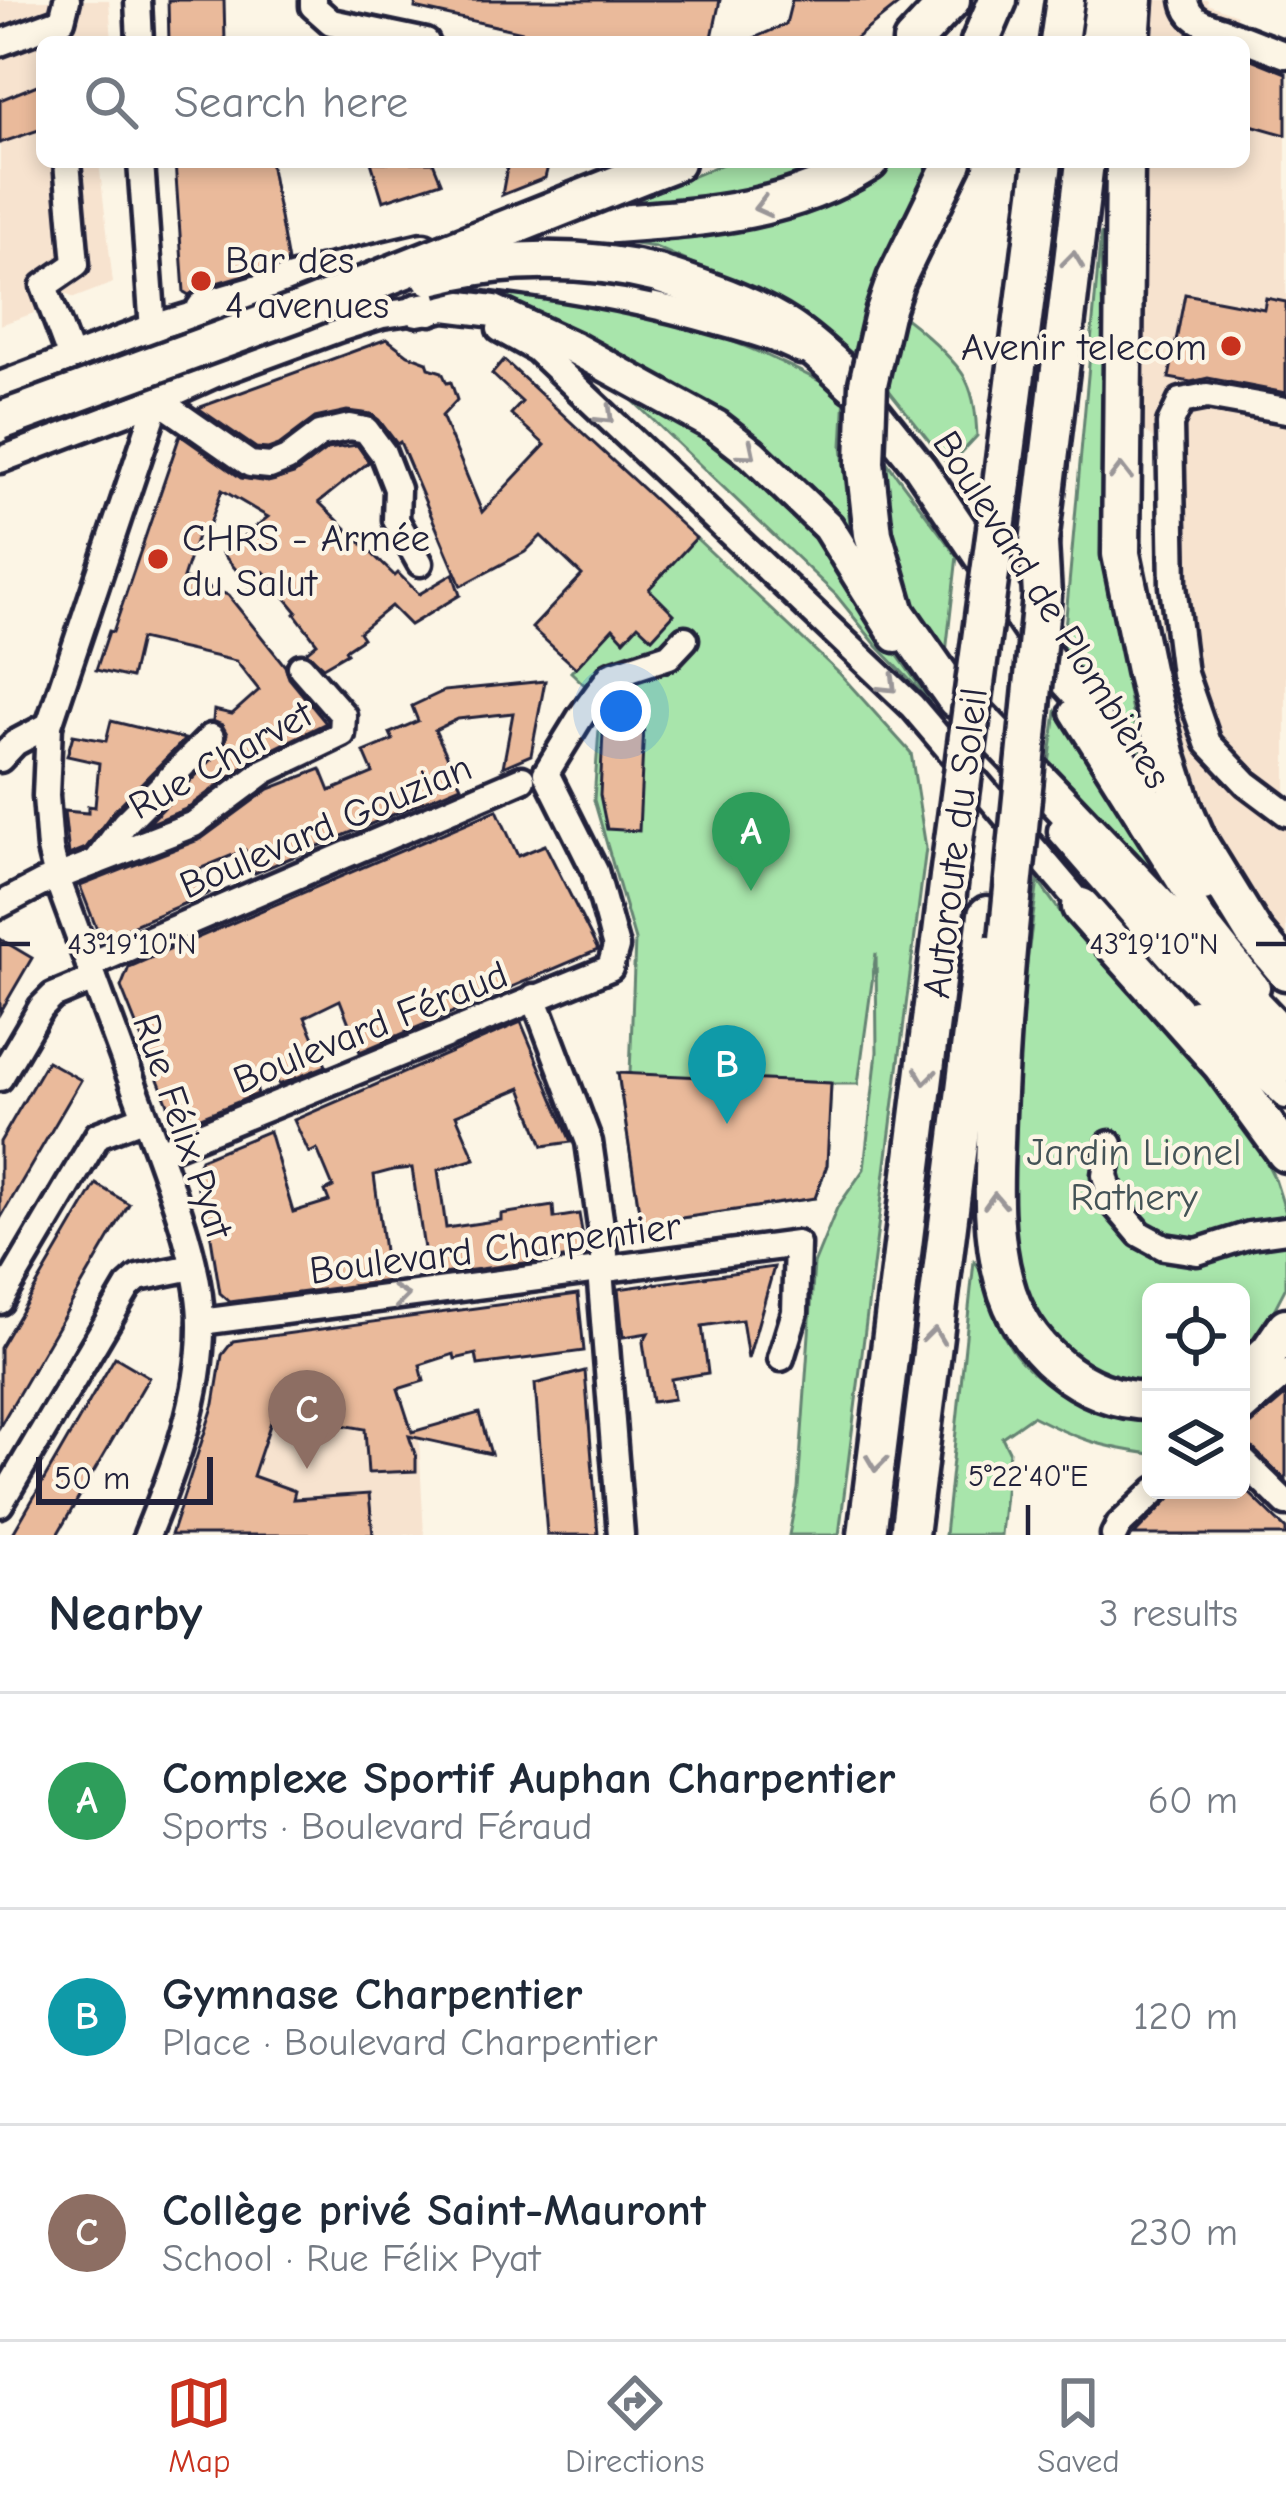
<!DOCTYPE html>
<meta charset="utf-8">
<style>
body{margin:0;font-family:"Comic Neue",sans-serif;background:#f2f2f3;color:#1f2937}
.controls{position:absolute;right:36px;bottom:36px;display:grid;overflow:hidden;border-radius:18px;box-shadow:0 6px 18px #0003}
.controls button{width:108px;height:108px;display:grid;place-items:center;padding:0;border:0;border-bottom:3px solid #e0e1e3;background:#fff;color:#1f2937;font:60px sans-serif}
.scale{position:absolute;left:36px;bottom:30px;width:177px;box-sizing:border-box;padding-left:12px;border:6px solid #22223b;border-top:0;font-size:33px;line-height:42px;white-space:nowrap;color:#22223b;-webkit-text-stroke:9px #fcf5e5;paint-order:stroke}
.you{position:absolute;left:621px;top:711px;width:42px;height:42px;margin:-30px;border:9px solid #fff;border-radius:50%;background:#1a73e8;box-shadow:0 0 0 18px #1a73e833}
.badge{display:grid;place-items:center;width:78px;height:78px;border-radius:50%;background:#c8321e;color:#fff;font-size:39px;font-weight:700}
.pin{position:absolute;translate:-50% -99px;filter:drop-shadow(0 3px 6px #0008)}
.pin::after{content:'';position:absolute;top:63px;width:42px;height:36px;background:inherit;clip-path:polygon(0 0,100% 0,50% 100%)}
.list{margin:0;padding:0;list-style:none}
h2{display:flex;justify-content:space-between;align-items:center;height:156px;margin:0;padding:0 48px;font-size:51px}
h2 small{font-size:39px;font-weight:400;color:#747a83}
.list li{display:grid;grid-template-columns:78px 1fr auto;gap:36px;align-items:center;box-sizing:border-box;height:216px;padding:0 48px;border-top:3px solid #e0e1e3}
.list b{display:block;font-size:45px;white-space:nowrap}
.list p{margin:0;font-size:39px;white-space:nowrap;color:#747a83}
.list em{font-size:39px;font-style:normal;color:#747a83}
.icon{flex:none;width:66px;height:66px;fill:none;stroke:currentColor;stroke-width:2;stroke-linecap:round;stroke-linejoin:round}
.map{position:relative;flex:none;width:1286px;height:1535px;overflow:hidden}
.search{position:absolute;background:#fff;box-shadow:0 6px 18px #0003;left:36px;right:36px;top:36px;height:132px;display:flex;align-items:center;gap:30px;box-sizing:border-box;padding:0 42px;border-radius:18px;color:#747a83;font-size:45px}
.sheet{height:804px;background:#fff}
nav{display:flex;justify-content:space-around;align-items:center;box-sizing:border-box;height:168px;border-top:3px solid #e0e1e3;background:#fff;font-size:33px;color:#747a83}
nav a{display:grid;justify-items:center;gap:6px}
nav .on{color:#c8321e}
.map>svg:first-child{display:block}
</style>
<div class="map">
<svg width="1286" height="1535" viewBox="0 0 1286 1535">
<rect width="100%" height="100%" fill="#fcf5e5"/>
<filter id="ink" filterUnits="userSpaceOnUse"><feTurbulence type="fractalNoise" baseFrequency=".00833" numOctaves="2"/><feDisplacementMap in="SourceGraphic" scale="24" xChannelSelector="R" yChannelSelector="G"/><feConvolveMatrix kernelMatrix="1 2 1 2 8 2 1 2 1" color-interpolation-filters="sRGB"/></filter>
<g filter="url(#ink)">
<g fill="#f7e3cf">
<path d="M 0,0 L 109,0 L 112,42 L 42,42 L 42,162 L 99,162 L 113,283 L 74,298 L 61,292 L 37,299 L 34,313 L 0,325 Z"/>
<path d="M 1154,0 L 1208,0 L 1207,4 L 1237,15 L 1226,42 L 1149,42 Z"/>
<path d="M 1244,56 L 1286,73 L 1286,947 L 1227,863 L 1212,826 L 1176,710 L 1159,618 L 1155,447 L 1152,438 L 1141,428 L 1143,162 L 1244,162 Z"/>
<path d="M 214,1404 L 419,1439 L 424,1535 L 285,1535 L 183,1498 Z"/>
</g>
<g fill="#a8e5ab" stroke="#658473" stroke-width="3">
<path d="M 727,162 L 836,162 L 768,191 L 615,209 Z"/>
<path d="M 887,162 L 935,162 L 893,240 L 874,287 L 854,356 L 806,319 L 760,293 L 655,247 L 588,237 L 881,166 Z"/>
<path d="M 1101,233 L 1105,461 L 1112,601 L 1134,724 L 1146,776 L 1142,776 L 1063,650 Z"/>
<path d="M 486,291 C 563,302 652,312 726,339 C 767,354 806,374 845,394 L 842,446 L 850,525 L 838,522 L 720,417 L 518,303 Z"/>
<path d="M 898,313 C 915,324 958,362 966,380 C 975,398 976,417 977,436 L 949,466 L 884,384 Z"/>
<path d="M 606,375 L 722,442 L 821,536 L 875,624 L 931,702 L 877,646 L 836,595 Z"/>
<path d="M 880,453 L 957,556 L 945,662 C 916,622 890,561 884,511 C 882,491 881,472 880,453 Z"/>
<path d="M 696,538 L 840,674 L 911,753 L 926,848 L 839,1535 L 789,1535 L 798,1489 L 814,1264 L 837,1208 L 864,1169 L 877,1052 L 876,953 L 858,1084 L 831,1084 L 827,1165 L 815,1198 L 641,1224 L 618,1073 L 630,1074 L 635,940 L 594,800 L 601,701 L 571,672 Z"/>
<path d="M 1056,712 L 1193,922 L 1047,779 Z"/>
<path d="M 1038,881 L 1064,917 L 1223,1092 L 1251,1132 L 1275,1179 L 1286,1213 L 1286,1287 L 1262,1333 L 1241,1353 L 1241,1292 L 1151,1292 L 1151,1384 C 1118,1377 1084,1371 1059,1346 C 1024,1312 1014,1257 1010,1210 C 1008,1183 1012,1155 1013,1128 C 1017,1045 1026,963 1038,881 Z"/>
<path d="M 974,1261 C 988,1275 989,1303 997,1322 C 1024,1388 1087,1410 1151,1418 L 1151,1454 C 1101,1447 1077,1439 1032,1416 L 1002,1437 L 1009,1451 L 1001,1535 L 945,1535 Z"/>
</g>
<g fill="#eaba9b" stroke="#22223b" stroke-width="3">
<path d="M 168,0 L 224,0 L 225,42 L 169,42 Z"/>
<path d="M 416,0 L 720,0 L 711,42 L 567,42 L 415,8 Z"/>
<path d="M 792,0 L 904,0 L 851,42 L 745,42 L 786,24 Z"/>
<path d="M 1244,56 L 1286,73 L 1286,135 L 1244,123 Z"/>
<path d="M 42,83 L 42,129 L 0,143 L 0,100 Z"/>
<path d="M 175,162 L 270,162 L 288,262 L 199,288 L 189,295 L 184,292 Z"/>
<path d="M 371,162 L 433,162 L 441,182 L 383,201 Z"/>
<path d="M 508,162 L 549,162 L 545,178 L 502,195 Z"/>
<path d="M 1185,294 L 1264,309 L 1266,298 L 1286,302 L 1286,393 L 1208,378 L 1191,382 L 1169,378 Z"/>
<path d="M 387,339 L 408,355 L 427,362 L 429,368 L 442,372 L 447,383 L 451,382 L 457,400 L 442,416 L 482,512 L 545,445 L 511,414 L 522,402 L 492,374 L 504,360 L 696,538 L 649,589 L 674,614 L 652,638 L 638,625 L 624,640 L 613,628 L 576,668 L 532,628 L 582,575 L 541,536 L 525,552 L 461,586 L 400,442 L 397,444 L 379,420 L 371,414 L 347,411 L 315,418 L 279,445 L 268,449 L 256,448 L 198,408 Z"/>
<path d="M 180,435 L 241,478 L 268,482 L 294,474 L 327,449 L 357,445 L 369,462 L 319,502 L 395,576 L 398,573 L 419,594 L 453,574 L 460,595 L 410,625 L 391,606 L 359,632 L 363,638 L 345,650 L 347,653 L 323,667 L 306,652 L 317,643 L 295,614 L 297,612 L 264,572 L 249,585 L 222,553 L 268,517 L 222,490 L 206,534 L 200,527 L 183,578 L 228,595 L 285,666 L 289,678 L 326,723 L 255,758 L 186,809 L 147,825 L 223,748 L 227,734 L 222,725 L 213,721 L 214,710 L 232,714 L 259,690 L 236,661 L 140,639 L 131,678 L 96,670 L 109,631 L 113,632 Z"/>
<path d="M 545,681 L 531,755 L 503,767 L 513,713 L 458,719 L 435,730 L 461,786 L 255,873 L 245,850 L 199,869 L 209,893 L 113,934 L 96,927 L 80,886 L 201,839 L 269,789 L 321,769 L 330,791 L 373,773 L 364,752 L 393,740 L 390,733 L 418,721 L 412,706 L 444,691 Z"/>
<path d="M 612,702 L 645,703 L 639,831 L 607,829 L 600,795 L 604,712 Z"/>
<path d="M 111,721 L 185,739 L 113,812 L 86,848 L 69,855 L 64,811 L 88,813 L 88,806 L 95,807 L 99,763 L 67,756 L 73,735 L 106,741 Z"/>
<path d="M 497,810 L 518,856 L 545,845 L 598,950 L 360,1052 L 340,1000 L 305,1017 L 326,1066 L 279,1085 L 271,1067 L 252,1074 L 258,1094 L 186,1123 L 173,1117 L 121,987 L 129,967 Z"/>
<path d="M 0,939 L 32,958 L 0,1013 Z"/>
<path d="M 521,1022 L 571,1142 L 543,1146 L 521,1088 L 456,1115 L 475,1159 L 438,1170 L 446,1228 L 501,1220 L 501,1214 L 553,1206 L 554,1218 L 579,1214 L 586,1255 L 428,1276 L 412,1168 L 393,1170 L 374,1175 L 388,1281 L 230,1302 L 220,1293 L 208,1219 L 194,1176 L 201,1159 L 269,1131 L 293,1212 L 329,1201 L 325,1191 L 333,1187 L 317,1149 L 309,1153 L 294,1120 Z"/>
<path d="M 47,1061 L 81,1080 L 0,1219 L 0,1142 Z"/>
<path d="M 618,1073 L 831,1083 L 827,1165 L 815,1198 L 641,1224 Z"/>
<path d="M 96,1184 L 129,1204 L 0,1426 L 0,1348 Z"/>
<path d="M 774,1267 L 748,1359 L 742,1320 L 702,1326 L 708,1373 L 671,1379 L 674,1399 L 652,1402 L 643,1342 L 648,1333 L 623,1337 L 618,1289 Z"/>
<path d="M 578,1294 L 584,1351 L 478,1365 L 476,1354 L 455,1359 L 454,1354 L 420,1365 L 424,1381 L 398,1389 L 412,1432 L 479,1413 L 491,1454 L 409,1436 L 416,1457 L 416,1471 L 368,1473 L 365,1429 L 274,1413 L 253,1476 L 295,1491 L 293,1499 L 369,1494 L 373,1535 L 171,1535 L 214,1404 L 222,1355 L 233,1341 Z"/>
<path d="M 115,1357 L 149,1377 L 57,1535 L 12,1535 Z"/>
<path d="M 585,1371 L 598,1535 L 547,1535 L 535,1384 Z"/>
<path d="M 1286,1395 L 1286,1480 L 1241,1437 L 1241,1428 L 1252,1424 Z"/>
<path d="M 1178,1490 L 1246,1490 L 1286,1529 L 1286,1535 L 1134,1535 Z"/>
</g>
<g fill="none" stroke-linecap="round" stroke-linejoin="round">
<defs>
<g id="minor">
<path d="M 138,0 L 140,42"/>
<path d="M 313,0 L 313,6 L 331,22 L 426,42"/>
<path d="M 1185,0 C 1188,21 1205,24 1223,30"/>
<path d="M 1229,33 L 1286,55"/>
<path d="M 0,43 L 62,20 L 67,0"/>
<path d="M 67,162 L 76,264 L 44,286 L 71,358"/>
<path d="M 141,162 L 158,400 L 49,725 L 46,796 L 50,849 L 57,878 C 86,956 114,1034 143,1111 C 164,1171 201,1260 201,1323 C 202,1395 174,1469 147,1535"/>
<path d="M 480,276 C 561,286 642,300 721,323 C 747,330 777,338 801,351"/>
<path d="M 500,329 L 536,349 L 912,706 L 1090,915"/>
<path d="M 0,385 L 153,327 L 220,307"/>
<path d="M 158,400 L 250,464 L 270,466 L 287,459 L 320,434 L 350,427 L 366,430 L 383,453 L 397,489 L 396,520 L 420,563"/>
<path d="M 1286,410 L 1207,396 L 1181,401 L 1170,424 L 1173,586 L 1184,674 L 1208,743 L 1246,783 L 1286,813"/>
<path d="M 0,460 L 158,400 L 213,375 L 338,329 L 382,315 L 417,310 L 431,312"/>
<path d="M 1073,712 L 1203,919 L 1257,987"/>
<path d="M 0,759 L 15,743 L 49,725"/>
<path d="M 96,862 L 125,823 L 211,737"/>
<path d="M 0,905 L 42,883 L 194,824 L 265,771 L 342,734 L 343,715 L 301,667"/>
<path d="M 89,965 L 522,779"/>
<path d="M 534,997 L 589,1142 L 605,1254 L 600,1270 L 621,1535"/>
<path d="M 1195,1012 L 1286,1096"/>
<path d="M 0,1078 L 41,1008 L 53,996 L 94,979"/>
<path d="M 1110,1144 L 1105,1175 L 1112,1201 L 1140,1234 L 1164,1247 L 1197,1252 L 1250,1235 L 1286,1230"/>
<path d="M 159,1152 L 610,968 L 616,947 L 595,871 L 546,773 L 581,716 L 611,675 L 669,656 L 685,639"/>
<path d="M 0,1301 L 98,1135 L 145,1117"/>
<path d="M 201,1322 L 797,1244 L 795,1312 L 781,1358"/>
<path d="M 1241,1412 L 1286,1373"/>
<path d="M 1241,1459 L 1286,1503"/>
<path d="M 0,1504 L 128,1287 L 138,1278 L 193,1267"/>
<path d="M 1114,1535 L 1119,1525 L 1156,1490"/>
</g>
<g id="major">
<path d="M 417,310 L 445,305 L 494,311 L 574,348 L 716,426 L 752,454 L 828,527 L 896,636"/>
<path d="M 861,394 L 920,468 L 1056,670 L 1079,695 L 1204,886"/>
<path d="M 1064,831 L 1179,963 L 1286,1067"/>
</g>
<g id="highway">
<path d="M 912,42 L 951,0"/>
<path d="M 980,42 L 998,0"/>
<path d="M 1059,42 L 1065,0"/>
<path d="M 1099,42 L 1105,0"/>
<path d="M 1131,42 L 1134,0"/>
<path d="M 1125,162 L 1121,554 L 1145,670 L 1167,757 L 1184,810 L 1198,842 L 1254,933 L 1286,971"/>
<path d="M 644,174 L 675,162"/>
<path d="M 501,237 C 630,213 752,235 869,162"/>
<path d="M 658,274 C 703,289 749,303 789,329 C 813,345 833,365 854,384"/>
<path d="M 205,310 L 309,279 L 423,252"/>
<path d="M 884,314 L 896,279 L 953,162"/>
<path d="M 865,462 L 873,534 L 896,613 L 956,699"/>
<path d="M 1002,484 L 1043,162"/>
<path d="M 1039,543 L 1085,162"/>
<path d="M 942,680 C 1058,799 1171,920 1286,1040"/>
<path d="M 1081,907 L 1221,1064 L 1286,1153"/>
<path d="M 1008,939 C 1002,1007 997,1075 995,1143 C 993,1188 992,1237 1004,1281 C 1021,1348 1082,1401 1151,1401"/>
<path d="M 1241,1378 L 1269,1352 L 1286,1327"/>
<path d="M 867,1535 L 949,877"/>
<path d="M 909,1535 L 987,915"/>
</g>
</defs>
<use href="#minor" stroke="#22223b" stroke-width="33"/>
<use href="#major" stroke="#22223b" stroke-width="39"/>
<use href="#highway" stroke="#22223b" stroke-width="45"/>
<use href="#minor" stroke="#fcf5e5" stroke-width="24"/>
<use href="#major" stroke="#fcf5e5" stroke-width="30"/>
<use href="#highway" stroke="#fcf5e5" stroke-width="36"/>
<defs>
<g id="highway-bridge">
<path d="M 431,276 C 504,256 585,256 658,274"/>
<path d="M 0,421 L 295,313 L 644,174"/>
<path d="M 865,462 L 868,384 L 884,314"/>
<path d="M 949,877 L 1002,484"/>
<path d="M 1008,939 L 1042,596 L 1039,543"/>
</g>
</defs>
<use href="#highway-bridge" stroke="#22223b" stroke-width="45" stroke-linecap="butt"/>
<use href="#highway-bridge" stroke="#fcf5e5" stroke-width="36"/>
</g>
<defs><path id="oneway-chevron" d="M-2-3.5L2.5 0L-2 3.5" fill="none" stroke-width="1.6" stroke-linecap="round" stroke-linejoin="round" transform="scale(3)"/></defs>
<g stroke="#9a9698">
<use href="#oneway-chevron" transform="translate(762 207) rotate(166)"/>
<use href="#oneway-chevron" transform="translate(1073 260) rotate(-83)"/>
<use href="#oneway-chevron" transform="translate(606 416) rotate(44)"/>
<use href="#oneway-chevron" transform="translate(748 452) rotate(40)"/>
<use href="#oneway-chevron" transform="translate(1121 472) rotate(-90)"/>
<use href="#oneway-chevron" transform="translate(889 685) rotate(44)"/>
<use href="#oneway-chevron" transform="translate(925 1076) rotate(97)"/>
<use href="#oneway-chevron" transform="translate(995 1201) rotate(-92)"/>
<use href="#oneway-chevron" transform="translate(401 1296) rotate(-7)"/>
<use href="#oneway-chevron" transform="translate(934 1336) rotate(-83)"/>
<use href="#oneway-chevron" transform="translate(876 1463) rotate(97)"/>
</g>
</g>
<path fill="none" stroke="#22223b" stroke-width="4.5" d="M 0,944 L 30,944M 1256,944 L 1286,944M 1028,1505 L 1028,1535"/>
<g fill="#c8321e" stroke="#fcf5e5" stroke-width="4.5">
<circle cx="201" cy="281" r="12"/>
<circle cx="1231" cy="346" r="12"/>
<circle cx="158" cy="559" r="12"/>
</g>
<g text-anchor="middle" stroke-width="9" stroke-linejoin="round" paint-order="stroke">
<g font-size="39" fill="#22223b" stroke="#fcf5e5" text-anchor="start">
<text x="225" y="273">Bar des<tspan x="225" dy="45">4 avenues</tspan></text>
<text x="1207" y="360" text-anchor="end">Avenir telecom</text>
<text x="182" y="551">CHRS - Armée<tspan x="182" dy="45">du Salut</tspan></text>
</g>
<g font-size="39" fill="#22223b" stroke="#fcf5e5">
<text transform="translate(1053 609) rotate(58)" y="14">Boulevard de Plombières</text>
<text transform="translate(220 759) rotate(-29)" y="14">Rue Charvet</text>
<text transform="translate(325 825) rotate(-23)" y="14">Boulevard Gouzian</text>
<text transform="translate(954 843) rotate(-83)" y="14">Autoroute du Soleil</text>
<text transform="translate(370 1026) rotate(-22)" y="14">Boulevard Féraud</text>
<text transform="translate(184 1126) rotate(71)" y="14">Rue Félix Pyat</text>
<text transform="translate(495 1247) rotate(-7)" y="14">Boulevard Charpentier</text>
</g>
<g font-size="39" fill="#445357" stroke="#fcf5e5">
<text x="1134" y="1165">Jardin Lionel<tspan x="1134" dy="45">Rathery</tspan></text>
</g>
</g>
<g font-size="30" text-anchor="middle" fill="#22223b" stroke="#fcf5e5" stroke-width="9" stroke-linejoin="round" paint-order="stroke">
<text x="132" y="954">43°19'10"N</text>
<text x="1154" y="954">43°19'10"N</text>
<text x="1028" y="1486">5°22'40"E</text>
</g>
</svg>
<div class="controls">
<button><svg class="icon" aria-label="locate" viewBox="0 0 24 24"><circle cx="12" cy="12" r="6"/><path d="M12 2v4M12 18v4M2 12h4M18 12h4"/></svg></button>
<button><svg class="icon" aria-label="layers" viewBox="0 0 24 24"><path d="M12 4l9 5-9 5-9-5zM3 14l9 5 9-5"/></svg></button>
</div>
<div class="scale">50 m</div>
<div class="you"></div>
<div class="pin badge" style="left:751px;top:891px;background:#2e9e5b">A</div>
<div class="pin badge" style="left:727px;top:1124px;background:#0f9aa8">B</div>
<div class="pin badge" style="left:307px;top:1469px;background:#8d6e63">C</div>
<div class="search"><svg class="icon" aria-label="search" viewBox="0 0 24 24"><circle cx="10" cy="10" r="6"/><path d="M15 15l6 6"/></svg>Search here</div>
</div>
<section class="sheet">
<h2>Nearby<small>3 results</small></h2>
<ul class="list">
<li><span class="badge" style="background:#2e9e5b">A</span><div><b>Complexe Sportif Auphan Charpentier</b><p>Sports · Boulevard Féraud</p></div><em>60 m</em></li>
<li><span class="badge" style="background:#0f9aa8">B</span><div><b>Gymnase Charpentier</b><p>Place · Boulevard Charpentier</p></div><em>120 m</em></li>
<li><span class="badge" style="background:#8d6e63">C</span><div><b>Collège privé Saint-Mauront</b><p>School · Rue Félix Pyat</p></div><em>230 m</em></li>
</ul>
</section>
<nav>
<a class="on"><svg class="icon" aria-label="map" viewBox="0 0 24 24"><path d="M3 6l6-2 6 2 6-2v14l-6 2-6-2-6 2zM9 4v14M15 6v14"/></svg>Map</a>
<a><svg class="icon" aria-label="directions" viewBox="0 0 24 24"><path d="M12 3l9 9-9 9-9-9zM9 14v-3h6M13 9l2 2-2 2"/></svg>Directions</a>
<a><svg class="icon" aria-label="saved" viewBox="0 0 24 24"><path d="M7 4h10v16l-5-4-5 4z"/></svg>Saved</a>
</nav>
